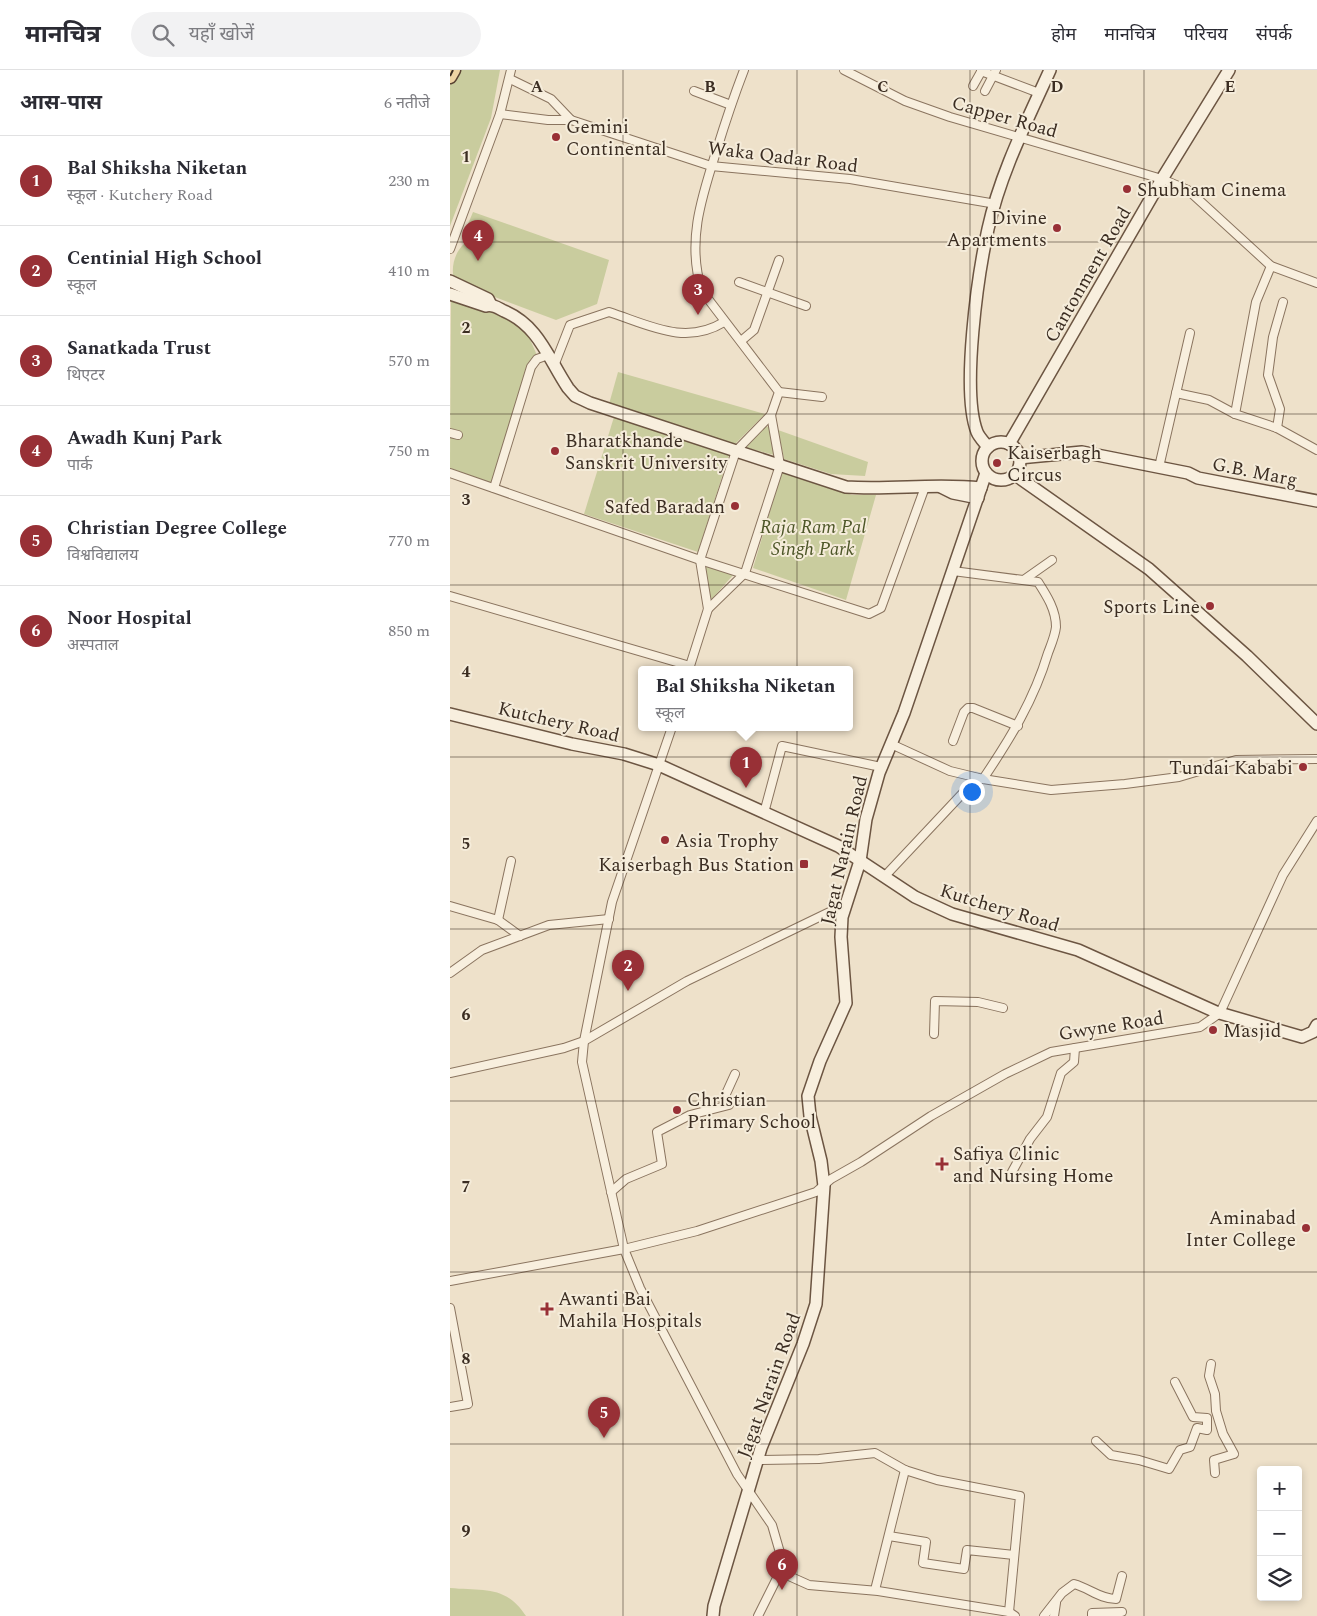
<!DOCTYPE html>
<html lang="hi">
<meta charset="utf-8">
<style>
body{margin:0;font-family:Spectral,"Noto Sans Devanagari",serif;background:#f2f2f3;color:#2b2b33}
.controls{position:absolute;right:15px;bottom:15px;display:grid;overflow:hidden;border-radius:5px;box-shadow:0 2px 8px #0003}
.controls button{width:45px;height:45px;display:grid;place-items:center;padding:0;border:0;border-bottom:1px solid #e1e1e2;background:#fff;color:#2b2b33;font:25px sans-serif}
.you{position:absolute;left:521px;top:721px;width:18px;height:18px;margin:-12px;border:4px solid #fff;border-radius:50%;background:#1a73e8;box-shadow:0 0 0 8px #1a73e833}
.badge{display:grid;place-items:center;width:32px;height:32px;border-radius:50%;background:#983036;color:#fff;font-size:16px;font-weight:700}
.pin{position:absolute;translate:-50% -41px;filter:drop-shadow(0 1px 2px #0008)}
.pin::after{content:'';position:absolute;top:26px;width:18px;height:15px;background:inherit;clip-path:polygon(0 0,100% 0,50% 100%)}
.popup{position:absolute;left:188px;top:596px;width:215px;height:65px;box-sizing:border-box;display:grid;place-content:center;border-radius:5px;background:#fff;filter:drop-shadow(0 1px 4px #0005);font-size:16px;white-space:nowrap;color:#7c7c81}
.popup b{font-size:19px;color:#2b2b33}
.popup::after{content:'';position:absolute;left:50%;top:100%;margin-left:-10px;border:10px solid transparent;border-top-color:#fff}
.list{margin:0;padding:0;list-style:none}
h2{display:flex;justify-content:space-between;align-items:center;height:65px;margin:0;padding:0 20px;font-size:21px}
h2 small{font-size:16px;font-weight:400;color:#7c7c81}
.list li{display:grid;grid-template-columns:32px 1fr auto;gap:15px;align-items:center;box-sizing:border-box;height:90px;padding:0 20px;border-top:1px solid #e1e1e2}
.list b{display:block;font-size:19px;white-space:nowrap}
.list p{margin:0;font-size:16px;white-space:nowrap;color:#7c7c81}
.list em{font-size:16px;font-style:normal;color:#7c7c81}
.icon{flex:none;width:28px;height:28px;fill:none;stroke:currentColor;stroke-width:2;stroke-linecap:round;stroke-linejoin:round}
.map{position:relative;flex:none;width:867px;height:1546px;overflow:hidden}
header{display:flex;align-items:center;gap:30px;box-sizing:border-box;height:70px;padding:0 25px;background:#fff;border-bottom:1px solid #e1e1e2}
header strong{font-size:24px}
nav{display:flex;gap:28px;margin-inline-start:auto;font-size:18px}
.search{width:350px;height:45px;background:#f2f2f3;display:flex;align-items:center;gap:12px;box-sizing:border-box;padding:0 18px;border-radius:28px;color:#7c7c81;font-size:19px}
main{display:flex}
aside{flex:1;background:#fff}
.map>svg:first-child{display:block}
</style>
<header>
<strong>मानचित्र</strong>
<div class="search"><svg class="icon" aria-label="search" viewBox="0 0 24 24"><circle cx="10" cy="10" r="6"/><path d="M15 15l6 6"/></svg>यहाँ खोजें</div>
<nav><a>होम</a><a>मानचित्र</a><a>परिचय</a><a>संपर्क</a></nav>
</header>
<main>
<aside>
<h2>आस-पास<small>6 नतीजे</small></h2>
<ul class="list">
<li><span class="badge">1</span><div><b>Bal Shiksha Niketan</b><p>स्कूल · Kutchery Road</p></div><em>230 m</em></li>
<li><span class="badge">2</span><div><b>Centinial High School</b><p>स्कूल</p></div><em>410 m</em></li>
<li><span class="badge">3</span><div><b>Sanatkada Trust</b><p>थिएटर</p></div><em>570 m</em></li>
<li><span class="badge">4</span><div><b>Awadh Kunj Park</b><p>पार्क</p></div><em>750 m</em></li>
<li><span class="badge">5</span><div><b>Christian Degree College</b><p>विश्वविद्यालय</p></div><em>770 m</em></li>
<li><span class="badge">6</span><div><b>Noor Hospital</b><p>अस्पताल</p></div><em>850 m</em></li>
</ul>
</aside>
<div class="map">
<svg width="867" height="1546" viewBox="0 0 867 1546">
<rect width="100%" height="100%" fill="#eee1ca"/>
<g fill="#c9cc9e">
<path d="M 9,0 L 50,0 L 41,48 L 0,156 L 0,15 Z"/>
<path d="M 23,142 L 159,190 L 147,234 L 106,250 L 5,212 C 0,200 4,183 14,174 L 13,166 Z"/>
<path d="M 1,227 L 58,249 L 76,260 L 89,290 L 44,414 L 0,398 Z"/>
<path d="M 168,302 L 315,344 L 285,374 L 159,334 Z"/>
<path d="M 164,347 L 279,385 L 248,482 L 134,444 Z"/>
<path d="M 313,356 L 320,357 L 324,385 L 294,377 Z"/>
<path d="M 328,360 L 418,392 L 415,406 L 381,404 L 334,389 Z"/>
<path d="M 332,401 L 402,425 L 426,425 L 396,530 L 303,498 Z"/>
<path d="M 255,496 L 284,504 L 260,531 Z"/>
<path d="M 0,1518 C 33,1521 56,1515 76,1546 L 0,1546 Z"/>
</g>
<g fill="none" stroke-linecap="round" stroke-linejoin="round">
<defs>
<g id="street">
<path d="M 394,0 L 455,31 L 500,47 L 712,109 L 738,120 L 821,196 L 867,213"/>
<path d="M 531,1 L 589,23"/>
<path d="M 60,9 L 101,29 L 121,50"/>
<path d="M 523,16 L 532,0"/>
<path d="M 244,21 L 281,35"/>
<path d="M 535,21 L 546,0"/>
<path d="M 50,44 L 98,50 L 121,50 L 261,96 L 400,109 L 546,134"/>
<path d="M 0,179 L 50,44 L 61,0"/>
<path d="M 289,212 L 356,236"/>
<path d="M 291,271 L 304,260 L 329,190"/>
<path d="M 104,296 L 120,255 L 159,242 C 199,255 235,276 274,252"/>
<path d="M 329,322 L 372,327"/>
<path d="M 726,323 L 759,330 L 785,344 L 827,358 L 867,380"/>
<path d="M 785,344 L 806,232 L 821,196"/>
<path d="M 827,358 L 830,339 L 818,305 L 823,267 L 833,232"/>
<path d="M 0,363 L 8,365"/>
<path d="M 709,397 L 740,263"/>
<path d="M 0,403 L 250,490 L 419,544 L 431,538 L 475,417"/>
<path d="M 44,418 L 81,297 L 87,289 L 98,285"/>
<path d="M 503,501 L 588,512 C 597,526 606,540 606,557 C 605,566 601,575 598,583 C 584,630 560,669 533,709"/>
<path d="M 575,509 L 602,490"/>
<path d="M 0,526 L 240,596"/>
<path d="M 258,539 L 295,503 L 330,395 L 321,345"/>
<path d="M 239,599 L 258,539 L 250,490 L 286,381 L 321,345 L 329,322 L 252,221 C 236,172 252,126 267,79 C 275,53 284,26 294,0"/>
<path d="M 222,657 L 162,832 L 134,971 L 132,992 L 174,1179 L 190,1218 L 287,1404 L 322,1455 L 331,1486 L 330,1502 L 308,1546"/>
<path d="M 503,671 L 514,642 L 518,638 L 523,638 L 568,656"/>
<path d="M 441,674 L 500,701 L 533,709 L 601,720 L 675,714 L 729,707 L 786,690 L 867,689"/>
<path d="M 314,743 L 332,676 L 431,697"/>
<path d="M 434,807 L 527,708"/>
<path d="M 0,836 L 48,850 L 70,866"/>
<path d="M 48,850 L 61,791"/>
<path d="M 0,903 L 32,880 L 99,855 L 159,849"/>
<path d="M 484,964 L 485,931 L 528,932 L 553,938"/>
<path d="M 0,1003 L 114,978 L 134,971 L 237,911 L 396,834"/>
<path d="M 562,1102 L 580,1069 L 597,1047 L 611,1003 L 624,992 L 625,978"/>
<path d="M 161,1122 L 176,1109 L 212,1094 L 207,1062 L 240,1045 L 279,1035 L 275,1026 L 285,1004"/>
<path d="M 0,1211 L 174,1179 L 247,1161 L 366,1122 L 381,1109 L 411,1092 L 481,1046 L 555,1004 L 601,982 L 750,957 L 770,943 L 833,805 L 867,751"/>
<path d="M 0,1238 L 18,1334 L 0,1337"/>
<path d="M 761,1294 L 759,1306 L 765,1324 L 766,1341 L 773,1364 L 784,1384 L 764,1390 L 765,1403"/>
<path d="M 646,1371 L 661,1385 L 689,1390 L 719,1399 L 730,1380 L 740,1377 L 747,1358 L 757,1360 L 757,1348 L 743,1347 L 725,1312"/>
<path d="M 308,1390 L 369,1389 L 425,1383 L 455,1400 L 487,1410 L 570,1426 L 559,1542"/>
<path d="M 439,1466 L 476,1472 L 473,1493 L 514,1499 L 517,1480 L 564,1485"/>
<path d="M 330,1502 L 359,1515 L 428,1521 L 559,1542 L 565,1546"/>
<path d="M 425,1520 L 455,1400"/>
<path d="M 594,1546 L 612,1523 L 624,1514 C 639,1518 650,1529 666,1529 L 672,1506"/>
<path d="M 604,1546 L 606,1533"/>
<path d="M 642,1546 L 642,1543 L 672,1542"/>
</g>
<g id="secondary">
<path d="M 0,211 L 38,229 L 41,235"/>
<path d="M 0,224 L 36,236 C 43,234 48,238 54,241 C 89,256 98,288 118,318 L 125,326 L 140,333 L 396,417 C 441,420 486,413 531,418"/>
<circle cx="551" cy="391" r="19"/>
<path d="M 559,374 L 712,109 L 779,0"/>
<path d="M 538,377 C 534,372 529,367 527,362 C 511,321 528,204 538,159 C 550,104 577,51 600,0"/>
<path d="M 569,388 L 632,382 L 738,403 L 748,408 L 867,431"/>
<path d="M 564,404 L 699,499 L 797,586 L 867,654"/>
<path d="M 491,417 L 503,423 L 528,428"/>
<path d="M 0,644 L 122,674 L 174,684 L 209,695 L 388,776 L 465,827 L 502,844 L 628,880 L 766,942 L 852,967 L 863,962 L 867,955"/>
<path d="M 263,1546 L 264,1536 L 311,1378 L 353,1274 L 366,1234 L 374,1116 L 371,1091 L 360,1046 L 358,1026 L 370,991 L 396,933 L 391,867 L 392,847 L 410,791 L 416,749 L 429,703 L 454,643 L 536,403"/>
</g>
<path id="primary" d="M 0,7 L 4,0"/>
</defs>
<use href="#street" stroke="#8a745f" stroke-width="10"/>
<use href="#secondary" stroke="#6c5542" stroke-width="14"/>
<use href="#primary" stroke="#594232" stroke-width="15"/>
<use href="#street" stroke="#f8efde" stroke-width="8"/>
<use href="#secondary" stroke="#f8efde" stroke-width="11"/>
<use href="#primary" stroke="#efd4a4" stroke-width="12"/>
<path stroke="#3b2d22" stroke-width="2" stroke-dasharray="9 9" stroke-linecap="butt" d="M 0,6 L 3,0"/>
</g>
<path fill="none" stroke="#3b2d22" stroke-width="1" stroke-opacity="0.55" d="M 173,0 L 173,1546M 347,0 L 347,1546M 520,0 L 520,1546M 694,0 L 694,1546M 0,172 L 867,172M 0,344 L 867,344M 0,515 L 867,515M 0,687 L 867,687M 0,859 L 867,859M 0,1031 L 867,1031M 0,1202 L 867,1202M 0,1374 L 867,1374"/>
<g fill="#983036" stroke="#f5ecda" stroke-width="2">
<circle cx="106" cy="67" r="5"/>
<circle cx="677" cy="119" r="5"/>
<circle cx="607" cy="158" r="5"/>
<circle cx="105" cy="381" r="5"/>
<circle cx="547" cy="393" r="5"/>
<circle cx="285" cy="436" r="5"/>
<circle cx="760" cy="536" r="5"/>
<circle cx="853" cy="697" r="5"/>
<circle cx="215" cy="770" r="5"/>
<rect x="349" y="789" width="10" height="10" rx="2.5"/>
<circle cx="763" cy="960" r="5"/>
<circle cx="227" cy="1040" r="5"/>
<path d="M489.5 1086.5h5v5h5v5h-5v5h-5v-5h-5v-5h5z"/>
<circle cx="856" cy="1158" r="5"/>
<path d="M94.5 1231.5h5v5h5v5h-5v5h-5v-5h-5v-5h5z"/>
</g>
<g text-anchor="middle" stroke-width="4" stroke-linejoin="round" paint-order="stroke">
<g font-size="19" fill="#3b2d22" stroke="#f5ecda">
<text transform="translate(555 46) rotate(16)" y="7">Capper Road</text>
<text transform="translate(333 86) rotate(7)" y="7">Waka Qadar Road</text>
<text transform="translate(637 204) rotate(-60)" y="7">Cantonment Road</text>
<text transform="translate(805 401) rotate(11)" y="7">G.B. Marg</text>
<text transform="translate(109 651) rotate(13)" y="7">Kutchery Road</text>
<text transform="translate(393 780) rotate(-77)" y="7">Jagat Narain Road</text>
<text transform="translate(550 837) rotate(17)" y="7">Kutchery Road</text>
<text transform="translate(661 955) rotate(-9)" y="7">Gwyne Road</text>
<text transform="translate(318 1315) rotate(-70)" y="7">Jagat Narain Road</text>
</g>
<g font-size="19" fill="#3b2d22" stroke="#f5ecda" text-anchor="start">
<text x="116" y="63">Gemini<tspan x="116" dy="22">Continental</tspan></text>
<text x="687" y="126">Shubham Cinema</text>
<text x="597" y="154" text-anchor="end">Divine<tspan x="597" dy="22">Apartments</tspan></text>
<text x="115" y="377">Bharatkhande<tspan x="115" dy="22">Sanskrit University</tspan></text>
<text x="557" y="389">Kaiserbagh<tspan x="557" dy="22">Circus</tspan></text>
<text x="275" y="443" text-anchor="end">Safed Baradan</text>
<text x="750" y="543" text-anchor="end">Sports Line</text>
<text x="843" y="704" text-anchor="end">Tundai Kababi</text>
<text x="225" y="777">Asia Trophy</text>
<text x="344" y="801" text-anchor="end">Kaiserbagh Bus Station</text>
<text x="773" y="967">Masjid</text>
<text x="237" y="1036">Christian<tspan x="237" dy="22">Primary School</tspan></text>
<text x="503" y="1090">Safiya Clinic<tspan x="503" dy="22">and Nursing Home</tspan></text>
<text x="846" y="1154" text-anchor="end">Aminabad<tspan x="846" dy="22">Inter College</tspan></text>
<text x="108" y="1235">Awanti Bai<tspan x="108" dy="22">Mahila Hospitals</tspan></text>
</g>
<g font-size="19" font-style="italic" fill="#4e5729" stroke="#f5ecda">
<text x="363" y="463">Raja Ram Pal<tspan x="363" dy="22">Singh Park</tspan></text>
</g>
</g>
<g font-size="16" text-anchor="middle" font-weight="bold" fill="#3b2d22" stroke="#f5ecda" stroke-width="4" stroke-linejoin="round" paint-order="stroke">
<text x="87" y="22">A</text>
<text x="260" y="22">B</text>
<text x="433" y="22">C</text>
<text x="607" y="22">D</text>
<text x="780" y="22">E</text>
<text x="16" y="92">1</text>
<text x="16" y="263">2</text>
<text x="16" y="435">3</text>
<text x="16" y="607">4</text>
<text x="16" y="779">5</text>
<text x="16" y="950">6</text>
<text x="16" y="1122">7</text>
<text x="16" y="1294">8</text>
<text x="16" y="1466">9</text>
</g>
</svg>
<div class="controls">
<button>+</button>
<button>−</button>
<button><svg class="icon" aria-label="layers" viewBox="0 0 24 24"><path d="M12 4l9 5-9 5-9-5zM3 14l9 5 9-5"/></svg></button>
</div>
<div class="you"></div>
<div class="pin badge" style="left:296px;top:718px">1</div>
<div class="popup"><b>Bal Shiksha Niketan</b>स्कूल</div>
<div class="pin badge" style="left:178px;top:921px">2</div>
<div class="pin badge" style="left:248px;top:245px">3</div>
<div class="pin badge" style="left:28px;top:191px">4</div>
<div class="pin badge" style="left:154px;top:1368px">5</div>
<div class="pin badge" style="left:332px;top:1520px">6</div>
</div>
</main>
